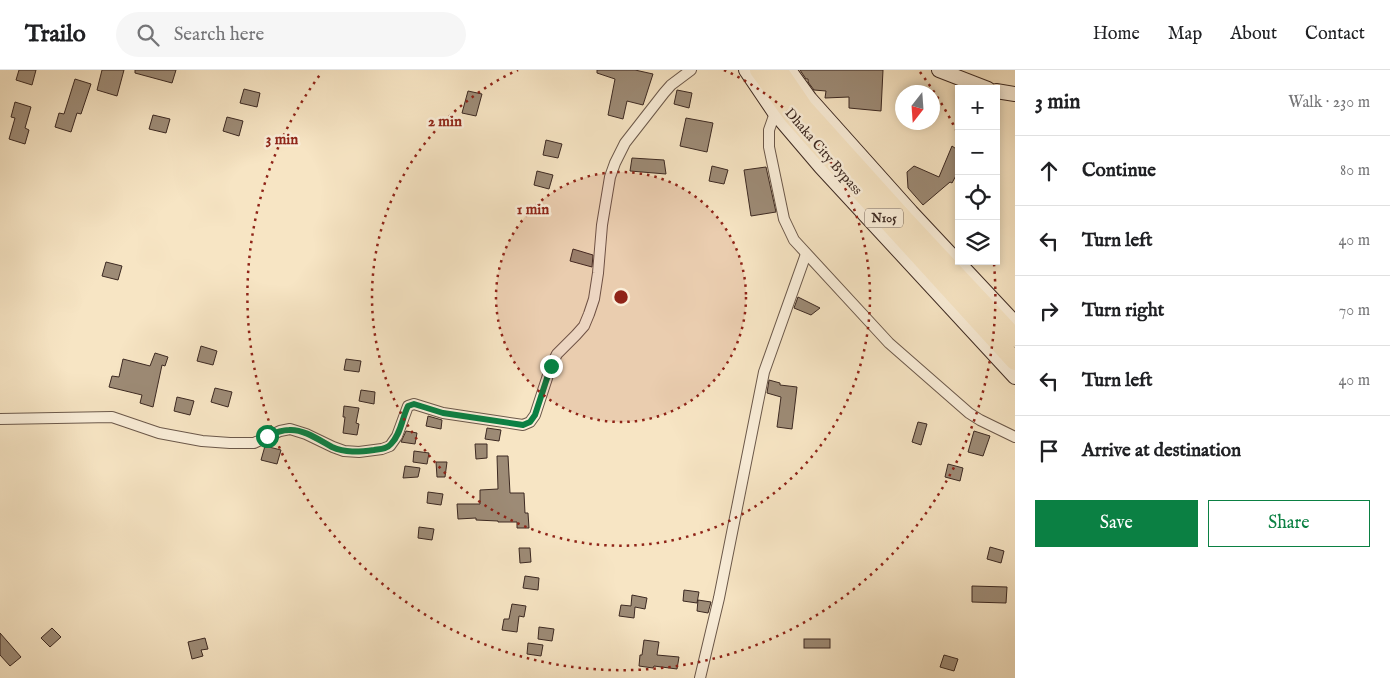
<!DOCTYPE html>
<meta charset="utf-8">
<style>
body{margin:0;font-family:"IM FELL English",serif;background:#f6f6f6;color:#202124}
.controls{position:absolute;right:15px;top:15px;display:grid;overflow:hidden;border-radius:0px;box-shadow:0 2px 8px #0003}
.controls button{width:45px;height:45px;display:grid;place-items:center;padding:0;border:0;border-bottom:1px solid #e0e0e0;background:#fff;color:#202124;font:25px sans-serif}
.compass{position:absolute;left:895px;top:15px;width:45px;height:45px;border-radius:50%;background:#fff;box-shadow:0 2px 8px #0003;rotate:197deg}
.stop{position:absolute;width:15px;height:15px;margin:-11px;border:4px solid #0b8043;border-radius:50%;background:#fff}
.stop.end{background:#0b8043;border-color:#fff;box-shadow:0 1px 5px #0008}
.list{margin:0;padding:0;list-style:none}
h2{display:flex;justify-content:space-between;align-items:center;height:65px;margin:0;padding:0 20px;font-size:21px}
h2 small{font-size:16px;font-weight:400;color:#757577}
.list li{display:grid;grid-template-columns:32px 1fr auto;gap:15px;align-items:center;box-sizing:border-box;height:70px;padding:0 20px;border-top:1px solid #e0e0e0}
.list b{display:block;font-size:19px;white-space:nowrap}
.list em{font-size:16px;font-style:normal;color:#757577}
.actions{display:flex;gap:10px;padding:15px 20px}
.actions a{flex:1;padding:11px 0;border:1px solid #0b8043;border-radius:0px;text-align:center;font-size:18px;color:#0b8043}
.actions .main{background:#0b8043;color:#fff}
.icon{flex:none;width:28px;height:28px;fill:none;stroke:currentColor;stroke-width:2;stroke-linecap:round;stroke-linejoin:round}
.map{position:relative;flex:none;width:1015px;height:608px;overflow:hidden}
header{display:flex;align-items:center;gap:30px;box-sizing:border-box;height:70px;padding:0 25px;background:#fff;border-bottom:1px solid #e0e0e0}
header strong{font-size:24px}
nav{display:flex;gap:28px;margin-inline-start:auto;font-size:18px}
.search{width:350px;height:45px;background:#f6f6f6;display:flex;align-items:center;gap:12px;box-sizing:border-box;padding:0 18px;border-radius:28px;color:#757577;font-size:19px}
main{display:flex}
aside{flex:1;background:#fff}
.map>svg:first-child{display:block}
</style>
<header>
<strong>Trailo</strong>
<div class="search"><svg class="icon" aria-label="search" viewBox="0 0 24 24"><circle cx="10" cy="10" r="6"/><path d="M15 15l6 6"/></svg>Search here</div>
<nav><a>Home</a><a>Map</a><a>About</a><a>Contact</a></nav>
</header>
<main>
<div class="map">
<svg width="1015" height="608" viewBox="0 0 1015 608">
<rect width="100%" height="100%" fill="#f7e5c4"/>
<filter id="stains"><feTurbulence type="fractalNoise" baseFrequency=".004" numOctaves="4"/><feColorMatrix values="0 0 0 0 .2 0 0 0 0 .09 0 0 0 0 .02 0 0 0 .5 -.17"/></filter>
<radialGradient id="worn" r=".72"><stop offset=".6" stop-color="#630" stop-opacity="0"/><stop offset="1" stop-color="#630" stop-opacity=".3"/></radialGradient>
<g fill="#9d8b76" stroke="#3c2922">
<path d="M 19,0 L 36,0 L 32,15 L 16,10 Z"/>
<path d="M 102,0 L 124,0 L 117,26 L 97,20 Z"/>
<path d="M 135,0 L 176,0 L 172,13 L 135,3 Z"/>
<path d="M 597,0 L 635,0 L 653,4 L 643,35 L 627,31 L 623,49 L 608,45 L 615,9 L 597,3 Z"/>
<path d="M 800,0 L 883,0 L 881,41 L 849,38 L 849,27 L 825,28 L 826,21 L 814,20 L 808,12 L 808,9 L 806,9 Z"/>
<path d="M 75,9 L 91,14 L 81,44 L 77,43 L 71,62 L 55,57 L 59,43 L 64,44 Z"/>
<path d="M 244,19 L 260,23 L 257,37 L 240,33 Z"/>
<path d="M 677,20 L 692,23 L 689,38 L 674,34 Z"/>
<path d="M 468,21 L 482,24 L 476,46 L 462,43 Z"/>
<path d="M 15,32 L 31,37 L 25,58 L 29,60 L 25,74 L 9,69 L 15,48 L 11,47 Z"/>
<path d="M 153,45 L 170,49 L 166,63 L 149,59 Z"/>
<path d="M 227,47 L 243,51 L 239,66 L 223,61 Z"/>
<path d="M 686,48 L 713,53 L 707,82 L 680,76 Z"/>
<path d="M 546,70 L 562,74 L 558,88 L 543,85 Z"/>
<path d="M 952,76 L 959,81 L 959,100 L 952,113 L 950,112 L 923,135 L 908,118 L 907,102 L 914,96 L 939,107 Z"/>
<path d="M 632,88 L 664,90 L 666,104 L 630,101 Z"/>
<path d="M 712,96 L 728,100 L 724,114 L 709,111 Z"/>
<path d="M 766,97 L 776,142 L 751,146 L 744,100 Z"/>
<path d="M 537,101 L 553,105 L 549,119 L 534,115 Z"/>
<path d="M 573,179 L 593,185 L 592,197 L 570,191 Z"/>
<path d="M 106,192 L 122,196 L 118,210 L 102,206 Z"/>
<path d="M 798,227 L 820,238 L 811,245 L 794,238 Z"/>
<path d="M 201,276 L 217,281 L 213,295 L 197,291 Z"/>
<path d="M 155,283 L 168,287 L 165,296 L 162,295 L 153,337 L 140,333 L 142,325 L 109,317 L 112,306 L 119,307 L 123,289 L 150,296 Z"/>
<path d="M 346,289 L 361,291 L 359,302 L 344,300 Z"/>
<path d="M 769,310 L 780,313 L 780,315 L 797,317 L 792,359 L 777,357 L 781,327 L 767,323 Z"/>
<path d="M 215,318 L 232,322 L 228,337 L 211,332 Z"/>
<path d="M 361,320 L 375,322 L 374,334 L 359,331 Z"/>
<path d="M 177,327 L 194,331 L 190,345 L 174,341 Z"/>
<path d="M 344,336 L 359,338 L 356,353 L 359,354 L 357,365 L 343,363 L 345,347 L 343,347 Z"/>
<path d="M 428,346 L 442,350 L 441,359 L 426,356 Z"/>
<path d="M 918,352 L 927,354 L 921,375 L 912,372 Z"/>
<path d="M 487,358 L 501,360 L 499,371 L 485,369 Z"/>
<path d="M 406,361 L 417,363 L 415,374 L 401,372 Z"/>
<path d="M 974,361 L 990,366 L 983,386 L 968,382 Z"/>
<path d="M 475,374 L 487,374 L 487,388 L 476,389 Z"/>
<path d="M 265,376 L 281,380 L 277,394 L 261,390 Z"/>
<path d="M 414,381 L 429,383 L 427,394 L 413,392 Z"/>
<path d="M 497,386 L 508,386 L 510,423 L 524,423 L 525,443 L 528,443 L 529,458 L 517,458 L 517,452 L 498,452 L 498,451 L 476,450 L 476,448 L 458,449 L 457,434 L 480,434 L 480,420 L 498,419 Z"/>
<path d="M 436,392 L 447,392 L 445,407 L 437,407 Z"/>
<path d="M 948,394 L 963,398 L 960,411 L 945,407 Z"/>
<path d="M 405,396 L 420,398 L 418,407 L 403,408 Z"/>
<path d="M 428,422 L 443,424 L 441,435 L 427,433 Z"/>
<path d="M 419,457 L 434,459 L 432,470 L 418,468 Z"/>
<path d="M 990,477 L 1004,481 L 1001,493 L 987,489 Z"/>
<path d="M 519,478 L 530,478 L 531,492 L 520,493 Z"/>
<path d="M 525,506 L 539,508 L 538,520 L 523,518 Z"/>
<path d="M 972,516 L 1007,517 L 1006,533 L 972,532 Z"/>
<path d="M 684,520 L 699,522 L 697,533 L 683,531 Z"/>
<path d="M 632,525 L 647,528 L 645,539 L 635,537 L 634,548 L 619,546 L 621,535 L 631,536 Z"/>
<path d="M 698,530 L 711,532 L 708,543 L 697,541 Z"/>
<path d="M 512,534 L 526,536 L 524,547 L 519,546 L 517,562 L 502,560 L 504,549 L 509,549 Z"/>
<path d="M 539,557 L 554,559 L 552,571 L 538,569 Z"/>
<path d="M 52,558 L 61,567 L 50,577 L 41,568 Z"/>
<path d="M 0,563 L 21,587 L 10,596 L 0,585 Z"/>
<path d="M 205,568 L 208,579 L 201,580 L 203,586 L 192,589 L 188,572 Z"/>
<rect x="804" y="569" width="26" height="9"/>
<path d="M 644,570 L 659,572 L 657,585 L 679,587 L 677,599 L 654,596 L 653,598 L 639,596 L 640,585 L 642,585 Z"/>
<path d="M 528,573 L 543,575 L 541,586 L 527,584 Z"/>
<path d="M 944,585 L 958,589 L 954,601 L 940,597 Z"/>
</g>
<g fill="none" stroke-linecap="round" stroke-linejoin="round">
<defs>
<g id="street">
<path d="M 775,43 L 769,60 L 769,77 L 784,149 L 794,170 L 889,273 L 969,343 L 980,350 L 1015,367"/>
<path d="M 0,349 L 112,347 L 159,363 L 202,371 L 230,373 L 254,373 L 280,361 L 290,359 L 306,364 L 333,377 L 344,381 L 359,382 L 382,379 L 390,376 L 397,366 L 408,336 L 414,334 L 443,343 L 523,355 L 530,352 L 535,345 L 551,296 L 557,284 L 576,265 L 584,256 L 589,244 L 594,229 L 598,203 L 602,155 L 610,107 L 615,93 L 625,73 L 664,23 L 671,15 L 691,0"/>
<path d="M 700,608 L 719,528 L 764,302 L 806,184"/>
</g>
<g id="secondary">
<path d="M 746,0 L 775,43 L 821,97 L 1015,307"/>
<path d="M 789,0 L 810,29 L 911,142 L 1015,253"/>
<path d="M 939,0 L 988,19"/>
<path d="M 996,21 L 1015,24"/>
</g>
<g id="highway">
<path d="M 759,0 L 792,45 L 829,87 L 1015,291"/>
<path d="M 778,0 L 804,38 L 905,150 L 1015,268"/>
</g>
</defs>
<use href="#street" stroke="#6b584a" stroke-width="12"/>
<use href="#secondary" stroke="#3c2922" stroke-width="16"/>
<use href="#highway" stroke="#3c2922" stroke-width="19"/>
<use href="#street" stroke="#faeed9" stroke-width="10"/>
<use href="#secondary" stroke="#faeed9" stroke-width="14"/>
<use href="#highway" stroke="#f7e5c4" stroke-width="18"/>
</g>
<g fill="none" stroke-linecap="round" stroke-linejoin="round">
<path stroke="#0b8043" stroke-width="6" d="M 267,366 C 274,363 281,360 289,360 C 304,359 319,370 332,377 C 345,383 359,382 374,380 C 380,379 387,379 391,374 C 401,364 402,348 408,336 L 414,334 L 443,343 L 523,355 L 530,352 L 535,345 L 551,296"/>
</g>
<circle cx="621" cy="227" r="125" fill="#8f2418" fill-opacity=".12"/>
<g fill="none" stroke="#8f2418" stroke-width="2.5" stroke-dasharray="2.5 5">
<circle cx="621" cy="227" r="125"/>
<path d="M724 0A249 249 0 1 1 518 0"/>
<path d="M920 2A374 374 0 0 1 959 66M994 194A374 374 0 1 1 322 2"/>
</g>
<g text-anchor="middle" stroke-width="5" stroke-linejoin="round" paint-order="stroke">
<rect fill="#faeed9" stroke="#756459" stroke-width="1" x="865" y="138.5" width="38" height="19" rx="4"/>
<g font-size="12" font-weight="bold" fill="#3c2922">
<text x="884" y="152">N105</text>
</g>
<g font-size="14" fill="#3c2922" stroke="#faeed9">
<text transform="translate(824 81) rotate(49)" y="5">Dhaka City Bypass</text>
</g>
</g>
<circle cx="621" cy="227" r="8" fill="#8f2418" stroke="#faeed9" stroke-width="2.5"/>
<g font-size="15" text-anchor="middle" font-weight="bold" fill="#8f2418" stroke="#faeed9" stroke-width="5" stroke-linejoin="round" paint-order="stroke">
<text x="445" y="56">2 min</text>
<text x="282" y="74">3 min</text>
<text x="533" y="144">1 min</text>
</g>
<rect width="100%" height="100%" filter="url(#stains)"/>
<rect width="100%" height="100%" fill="url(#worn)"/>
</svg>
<div class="controls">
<button>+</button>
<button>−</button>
<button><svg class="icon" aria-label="locate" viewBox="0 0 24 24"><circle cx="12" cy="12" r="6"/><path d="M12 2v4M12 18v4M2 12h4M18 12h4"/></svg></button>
<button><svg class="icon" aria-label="layers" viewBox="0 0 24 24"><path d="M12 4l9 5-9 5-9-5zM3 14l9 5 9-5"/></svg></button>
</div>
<svg class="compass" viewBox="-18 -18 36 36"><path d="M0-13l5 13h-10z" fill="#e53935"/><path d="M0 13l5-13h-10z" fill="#757577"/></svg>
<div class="stop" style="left:267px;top:366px"></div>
<div class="stop end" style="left:551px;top:296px"></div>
</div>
<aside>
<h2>3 min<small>Walk · 230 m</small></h2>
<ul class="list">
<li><svg class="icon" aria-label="ahead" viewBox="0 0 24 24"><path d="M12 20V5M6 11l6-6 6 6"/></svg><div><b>Continue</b></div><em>80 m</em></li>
<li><svg class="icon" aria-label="left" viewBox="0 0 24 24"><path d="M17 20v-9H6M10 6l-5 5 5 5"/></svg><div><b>Turn left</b></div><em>40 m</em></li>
<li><svg class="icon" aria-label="right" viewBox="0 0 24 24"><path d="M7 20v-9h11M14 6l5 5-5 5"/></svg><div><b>Turn right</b></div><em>70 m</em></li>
<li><svg class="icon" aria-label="left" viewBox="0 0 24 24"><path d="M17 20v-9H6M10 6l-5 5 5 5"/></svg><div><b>Turn left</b></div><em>40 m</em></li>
<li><svg class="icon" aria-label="arrive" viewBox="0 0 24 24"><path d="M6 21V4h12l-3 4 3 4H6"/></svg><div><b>Arrive at destination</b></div></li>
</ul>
<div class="actions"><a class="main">Save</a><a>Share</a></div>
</aside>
</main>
